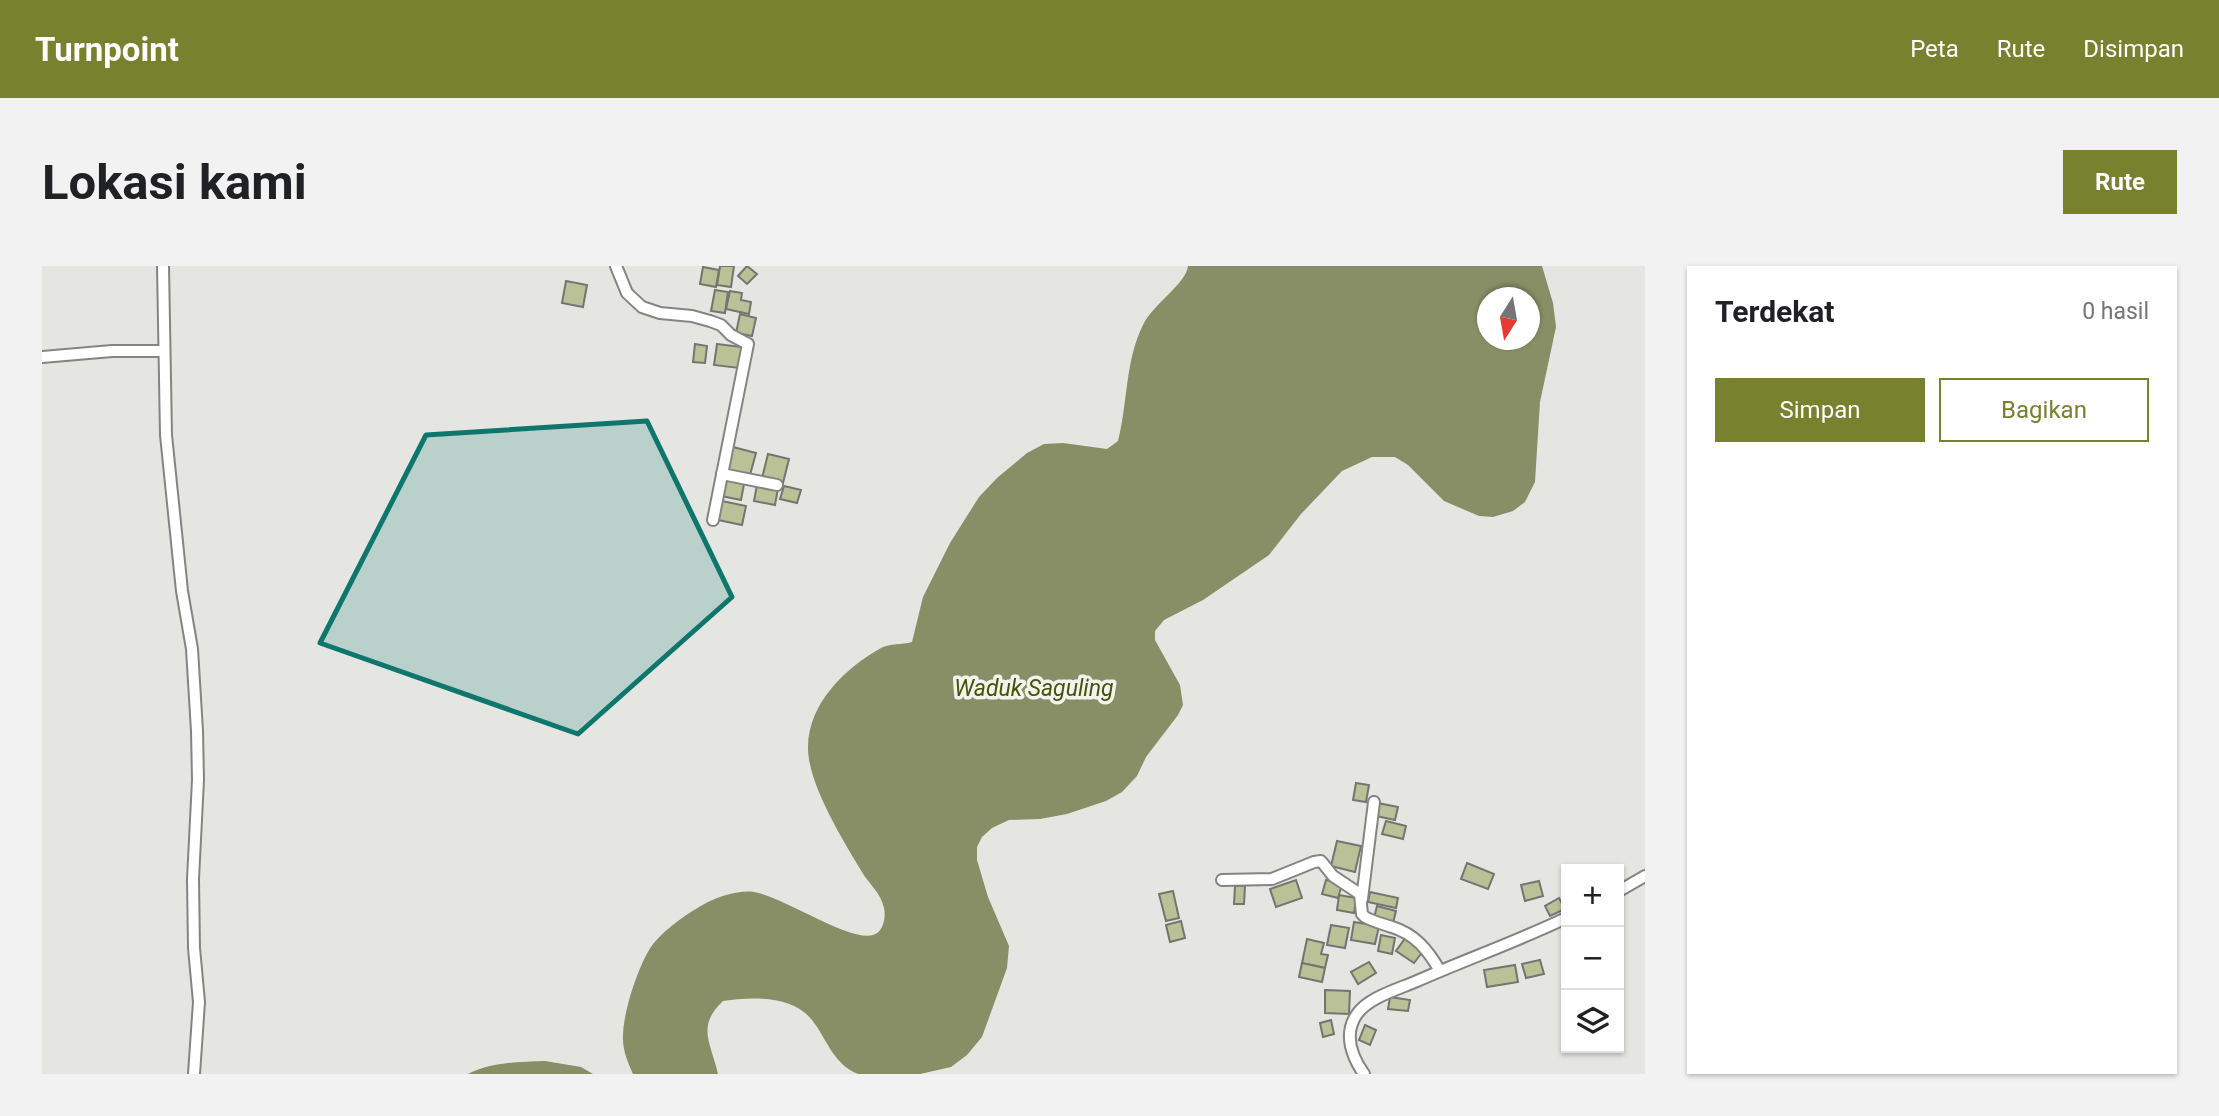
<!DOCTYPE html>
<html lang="id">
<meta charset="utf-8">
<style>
body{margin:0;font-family:Roboto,sans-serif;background:#f2f2f2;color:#202124}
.controls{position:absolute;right:21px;bottom:21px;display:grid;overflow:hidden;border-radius:0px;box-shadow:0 2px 5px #0004}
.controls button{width:63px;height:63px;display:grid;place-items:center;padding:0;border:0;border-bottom:2px solid #e0e0e0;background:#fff;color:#202124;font:35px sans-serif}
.compass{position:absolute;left:1435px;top:21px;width:63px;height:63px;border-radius:50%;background:#fff;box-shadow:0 2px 5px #0004;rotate:191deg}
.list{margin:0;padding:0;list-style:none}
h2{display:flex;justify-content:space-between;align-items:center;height:91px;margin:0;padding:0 28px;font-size:30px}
h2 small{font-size:23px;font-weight:400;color:#757577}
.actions{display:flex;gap:14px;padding:21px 28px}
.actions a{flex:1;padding:16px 0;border:2px solid #77812e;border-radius:0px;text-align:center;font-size:24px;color:#77812e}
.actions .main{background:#77812e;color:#fff}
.icon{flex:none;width:38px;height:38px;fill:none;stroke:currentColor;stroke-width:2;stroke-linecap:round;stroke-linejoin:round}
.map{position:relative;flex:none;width:1603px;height:808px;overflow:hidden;border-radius:0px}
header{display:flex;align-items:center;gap:42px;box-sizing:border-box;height:98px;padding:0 35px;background:#77812e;color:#fff}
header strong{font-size:33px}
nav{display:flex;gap:38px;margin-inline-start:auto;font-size:24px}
.intro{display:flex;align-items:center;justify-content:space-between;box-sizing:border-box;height:168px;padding:0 42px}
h1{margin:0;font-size:49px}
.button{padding:18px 32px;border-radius:0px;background:#77812e;color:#fff;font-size:24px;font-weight:700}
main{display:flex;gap:42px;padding:0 42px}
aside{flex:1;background:#fff;border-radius:0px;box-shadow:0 2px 5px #0004}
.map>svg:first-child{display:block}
</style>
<header>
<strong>Turnpoint</strong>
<nav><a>Peta</a><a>Rute</a><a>Disimpan</a></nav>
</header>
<div class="intro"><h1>Lokasi kami</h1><a class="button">Rute</a></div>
<main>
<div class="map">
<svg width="1603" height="808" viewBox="0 0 1603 808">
<rect width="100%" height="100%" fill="#e5e6e1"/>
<g fill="#888e65" fill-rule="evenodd">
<path d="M 1146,0 L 1500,0 L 1511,37 L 1514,61 L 1498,136 L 1493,216 L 1483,236 L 1471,245 L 1451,251 L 1437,250 L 1402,235 L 1366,199 L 1353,191 L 1330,191 L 1300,205 L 1259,248 L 1227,289 L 1161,334 L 1122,354 L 1113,365 L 1113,374 L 1138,419 L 1141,439 L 1136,449 L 1104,491 L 1095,510 L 1080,526 L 1064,535 L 1025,548 L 998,553 L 967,554 L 950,562 L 940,571 L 935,581 L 935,594 L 946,631 L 967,680 L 965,702 L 940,771 L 925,789 L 909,801 L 878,808 L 816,808 C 791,798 785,773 770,754 C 750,729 709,731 681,735 C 654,760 669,777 676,808 L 591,808 C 586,797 581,785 581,773 C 580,748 597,697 611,678 C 625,661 647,646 666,636 C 679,630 697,624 712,626 C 742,631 807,676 831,669 C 842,666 844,650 842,642 C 839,627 827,618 820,606 C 801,574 765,517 766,480 C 767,437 803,402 839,382 C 848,377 860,379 870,376 L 881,331 L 908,277 L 937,231 L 955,212 L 985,187 L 1002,178 L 1021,177 L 1065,183 L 1076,175 C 1086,136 1083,95 1101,59 C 1110,39 1144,18 1146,0 ZM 1446,32 L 1488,32 L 1488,74 L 1446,74 Z"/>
<path d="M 503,795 L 539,801 L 551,808 L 426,808 C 450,796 476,796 503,795 Z"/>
</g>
<g fill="#bac196" stroke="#747470" stroke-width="2">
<path d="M 678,0 L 692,0 L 689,21 L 675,19 Z"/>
<path d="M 705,0 L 715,8 L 705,18 L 696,10 Z"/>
<path d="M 661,1 L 677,4 L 674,21 L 658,18 Z"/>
<path d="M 524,15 L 545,19 L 541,41 L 520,37 Z"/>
<path d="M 673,24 L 686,26 L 683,47 L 669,45 Z"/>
<path d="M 688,25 L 700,27 L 699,34 L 709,36 L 707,48 L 684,43 Z"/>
<path d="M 698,48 L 714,52 L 710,70 L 694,67 Z"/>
<path d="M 653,78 L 665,80 L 663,97 L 651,96 Z"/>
<path d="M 675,78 L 700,81 L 697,102 L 672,99 Z"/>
<path d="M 691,181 L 714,187 L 708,209 L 685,203 Z"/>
<path d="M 726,188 L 747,193 L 741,217 L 720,212 Z"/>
<path d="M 682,214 L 702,218 L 699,234 L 679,230 Z"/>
<path d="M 715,219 L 736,222 L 733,239 L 712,235 Z"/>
<path d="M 742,220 L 759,224 L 755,237 L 738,233 Z"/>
<path d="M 680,235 L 704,240 L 700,259 L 676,254 Z"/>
<path d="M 1314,517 L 1327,519 L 1324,536 L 1311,534 Z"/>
<path d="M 1336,537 L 1356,541 L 1353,554 L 1334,550 Z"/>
<path d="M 1344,555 L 1364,560 L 1361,573 L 1340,568 Z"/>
<path d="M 1295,575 L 1319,580 L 1313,606 L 1289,600 Z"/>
<path d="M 1425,597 L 1452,608 L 1446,623 L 1419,613 Z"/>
<path d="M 1254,614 L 1260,632 L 1234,641 L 1228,623 Z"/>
<path d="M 1284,614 L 1300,618 L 1296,632 L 1280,628 Z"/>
<path d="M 1497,615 L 1501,630 L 1483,635 L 1479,619 Z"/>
<path d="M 1193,620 L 1203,620 L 1202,638 L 1192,638 Z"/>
<path d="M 1131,625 L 1137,652 L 1124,655 L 1117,628 Z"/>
<path d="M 1328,626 L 1356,632 L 1354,642 L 1326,636 Z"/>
<path d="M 1297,629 L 1314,632 L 1312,647 L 1295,644 Z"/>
<path d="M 1517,632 L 1523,643 L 1508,650 L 1503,640 Z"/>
<path d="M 1335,640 L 1354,645 L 1351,657 L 1332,652 Z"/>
<path d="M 1139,655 L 1143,672 L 1128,676 L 1124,659 Z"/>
<path d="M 1312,656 L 1337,660 L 1333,678 L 1309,674 Z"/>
<path d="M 1289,659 L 1307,662 L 1303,682 L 1285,679 Z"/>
<path d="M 1339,669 L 1353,672 L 1350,688 L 1336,685 Z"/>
<path d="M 1364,671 L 1382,684 L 1372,697 L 1354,685 Z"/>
<path d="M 1265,673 L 1282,677 L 1279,688 L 1286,689 L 1283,702 L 1260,697 Z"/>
<path d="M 1498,694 L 1502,708 L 1484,712 L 1480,698 Z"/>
<path d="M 1327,696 L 1334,707 L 1316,718 L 1309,706 Z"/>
<path d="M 1260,697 L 1283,702 L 1280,716 L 1257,711 Z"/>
<path d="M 1473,699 L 1476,716 L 1445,721 L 1442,704 Z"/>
<path d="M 1283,724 L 1308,725 L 1307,748 L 1283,747 Z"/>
<path d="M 1348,731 L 1368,734 L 1366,745 L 1346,743 Z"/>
<path d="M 1289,754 L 1292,768 L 1281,771 L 1278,757 Z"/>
<path d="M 1323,759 L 1334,764 L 1328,779 L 1317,774 Z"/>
</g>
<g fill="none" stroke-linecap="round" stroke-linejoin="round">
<defs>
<g id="minor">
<path d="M 121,0 L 124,169 L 140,325 L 150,383 L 155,465 L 156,514 L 151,613 L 152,682 L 157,736 L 152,808"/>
<path d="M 574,0 L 585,27 L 600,41 L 618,47 L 650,50 L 668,55 L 679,59 L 689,69 L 706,78 L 671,254"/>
<path d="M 0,91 L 70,85 L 122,85"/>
<path d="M 680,208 L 735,219"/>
<path d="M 1180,614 L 1230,613 L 1272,596 L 1279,595 L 1291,610 L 1318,628 L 1320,648 L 1323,651 C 1332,656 1341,658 1350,661 C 1373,668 1386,684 1398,705"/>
<path d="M 1577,625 L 1603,610"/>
<path d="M 1320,633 L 1332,536"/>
<path d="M 1322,808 C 1310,791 1301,768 1315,748 C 1327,731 1357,723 1375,715 C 1425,693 1476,675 1524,652"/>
</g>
</defs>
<use href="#minor" stroke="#848581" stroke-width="14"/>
<use href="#minor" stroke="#fff" stroke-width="10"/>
</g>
<path fill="#0f766e" fill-opacity="0.2" stroke="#0f766e" stroke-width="5" stroke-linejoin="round" d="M 605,155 L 690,331 L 536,468 L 278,377 L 384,169 Z"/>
<g text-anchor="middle" stroke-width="7" stroke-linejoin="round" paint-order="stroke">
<g font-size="23" font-style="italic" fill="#4a520a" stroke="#f2f3ee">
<text x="992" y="430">Waduk Saguling</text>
</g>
</g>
</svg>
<div class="controls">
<button>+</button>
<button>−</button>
<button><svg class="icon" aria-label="layers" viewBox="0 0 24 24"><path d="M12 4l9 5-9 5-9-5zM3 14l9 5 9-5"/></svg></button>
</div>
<svg class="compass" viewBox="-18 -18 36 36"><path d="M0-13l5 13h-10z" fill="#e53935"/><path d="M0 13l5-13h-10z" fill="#757577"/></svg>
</div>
<aside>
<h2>Terdekat<small>0 hasil</small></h2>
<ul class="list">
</ul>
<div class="actions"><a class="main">Simpan</a><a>Bagikan</a></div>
</aside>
</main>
